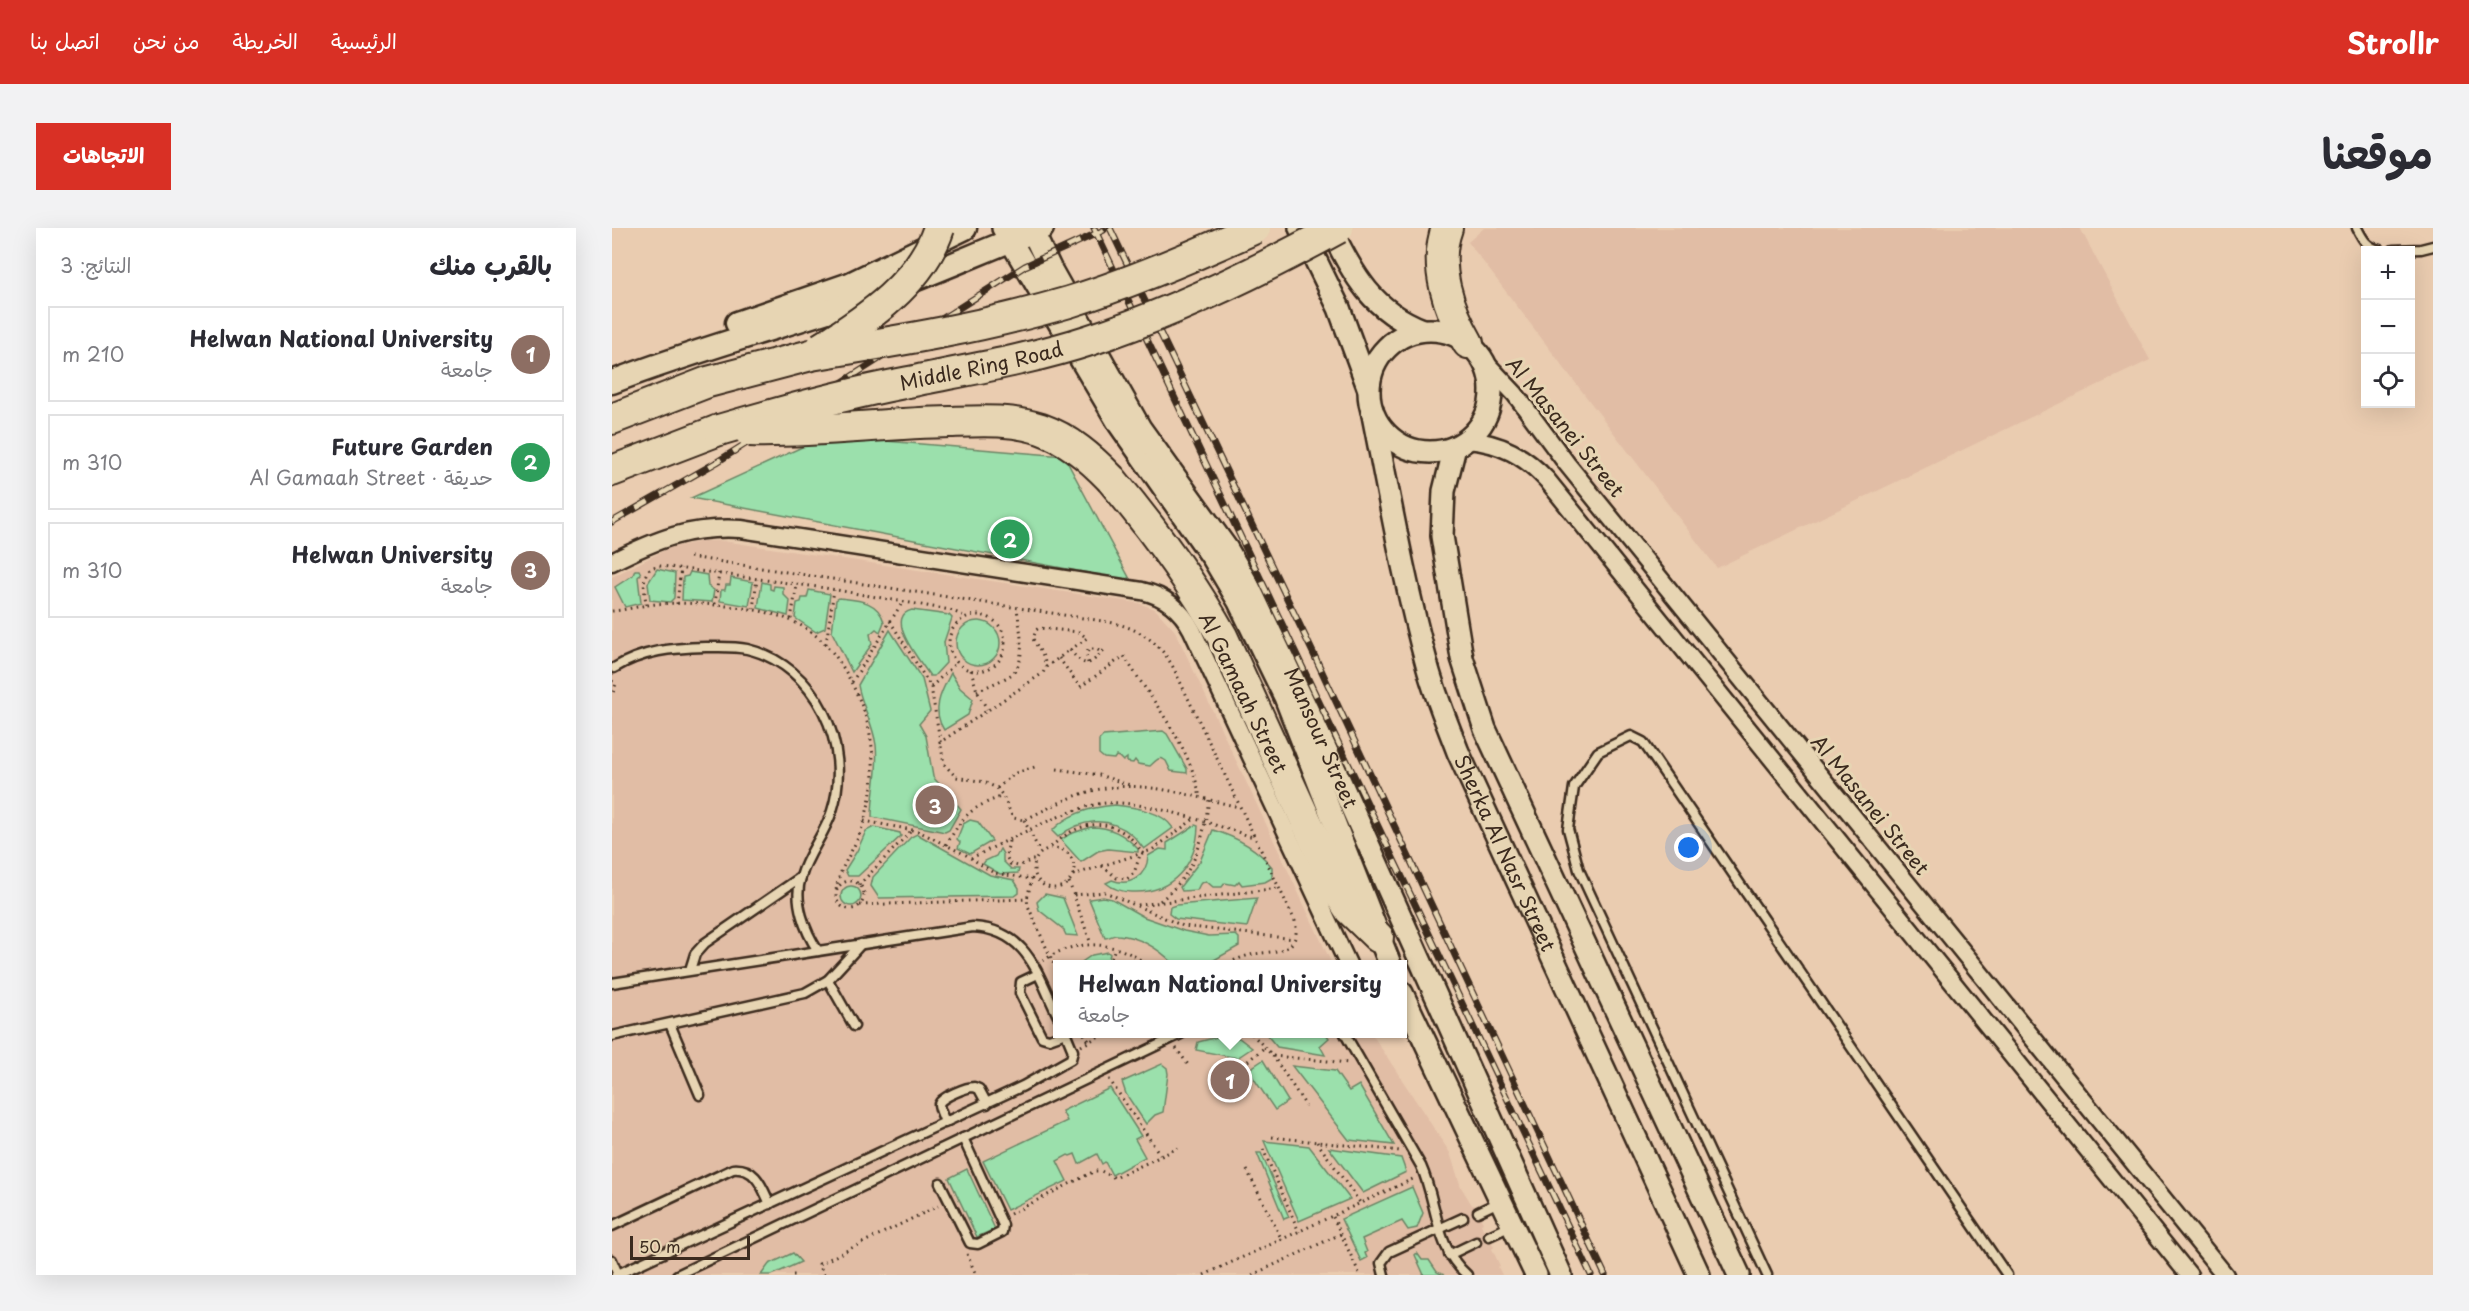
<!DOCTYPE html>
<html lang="ar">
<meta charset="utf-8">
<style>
body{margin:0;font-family:"Playpen Sans","Playpen Sans Arabic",sans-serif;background:#f2f2f3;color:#2b2b33;direction:rtl}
.controls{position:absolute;right:18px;top:18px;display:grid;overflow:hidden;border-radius:0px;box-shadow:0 6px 24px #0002}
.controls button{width:54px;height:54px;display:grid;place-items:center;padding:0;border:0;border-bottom:2px solid #e1e1e2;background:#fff;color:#2b2b33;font:30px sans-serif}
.scale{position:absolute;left:18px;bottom:15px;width:120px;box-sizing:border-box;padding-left:6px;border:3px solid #3b2a1e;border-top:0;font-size:16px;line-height:21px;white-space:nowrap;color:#3b2a1e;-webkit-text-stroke:4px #e7d5b3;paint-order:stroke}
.you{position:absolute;left:1077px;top:620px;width:21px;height:21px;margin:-15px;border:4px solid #fff;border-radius:50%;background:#1a73e8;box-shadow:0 0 0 9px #1a73e833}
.badge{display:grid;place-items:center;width:39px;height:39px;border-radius:50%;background:#d93025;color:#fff;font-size:20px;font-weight:700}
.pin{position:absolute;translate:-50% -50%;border:3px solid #fff;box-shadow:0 2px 6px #0006}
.popup{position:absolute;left:441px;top:732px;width:354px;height:78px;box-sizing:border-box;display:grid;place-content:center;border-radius:0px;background:#fff;filter:drop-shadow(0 2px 4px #0005);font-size:20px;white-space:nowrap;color:#7c7c81}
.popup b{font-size:22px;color:#2b2b33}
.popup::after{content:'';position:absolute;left:50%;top:100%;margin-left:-12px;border:12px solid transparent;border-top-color:#fff}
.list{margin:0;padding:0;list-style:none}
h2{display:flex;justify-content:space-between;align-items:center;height:78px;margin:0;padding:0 24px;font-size:26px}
h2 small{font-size:20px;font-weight:400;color:#7c7c81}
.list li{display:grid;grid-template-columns:39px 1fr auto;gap:18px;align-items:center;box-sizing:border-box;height:96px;margin:0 12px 12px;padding:0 12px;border:2px solid #e1e1e2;border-radius:0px}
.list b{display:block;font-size:22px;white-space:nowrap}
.list p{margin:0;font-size:20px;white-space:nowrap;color:#7c7c81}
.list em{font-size:20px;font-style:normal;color:#7c7c81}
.icon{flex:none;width:33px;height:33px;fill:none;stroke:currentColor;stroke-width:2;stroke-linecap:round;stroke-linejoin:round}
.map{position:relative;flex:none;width:1821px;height:1047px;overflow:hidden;direction:ltr;border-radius:0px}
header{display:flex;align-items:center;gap:36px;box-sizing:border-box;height:84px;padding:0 30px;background:#d93025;color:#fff}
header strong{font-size:28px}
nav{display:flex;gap:33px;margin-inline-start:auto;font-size:21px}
.intro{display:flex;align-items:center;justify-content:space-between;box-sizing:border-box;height:144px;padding:0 36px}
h1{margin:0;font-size:42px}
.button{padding:15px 27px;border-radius:0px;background:#d93025;color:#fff;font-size:21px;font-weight:700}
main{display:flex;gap:36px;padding:0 36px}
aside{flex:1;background:#fff;border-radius:0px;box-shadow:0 6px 24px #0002}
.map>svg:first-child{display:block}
</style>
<header>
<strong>Strollr</strong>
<nav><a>الرئيسية</a><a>الخريطة</a><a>من نحن</a><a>اتصل بنا</a></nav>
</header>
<div class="intro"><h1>موقعنا</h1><a class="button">الاتجاهات</a></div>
<main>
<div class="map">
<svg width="1821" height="1047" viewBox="0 0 1821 1047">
<rect width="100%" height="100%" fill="#eaccb0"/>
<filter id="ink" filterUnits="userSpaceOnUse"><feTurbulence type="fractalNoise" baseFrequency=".0167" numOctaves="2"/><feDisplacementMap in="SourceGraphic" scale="12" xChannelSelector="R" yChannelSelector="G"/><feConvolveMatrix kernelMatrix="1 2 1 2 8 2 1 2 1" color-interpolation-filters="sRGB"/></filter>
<g filter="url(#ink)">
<g fill="#e1bda5">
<path d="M 872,0 L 1468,0 L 1538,132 L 1105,340 L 856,14 Z"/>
<path d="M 92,313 L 111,313 L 526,375 L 543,381 L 563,403 L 720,736 L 446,736 L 446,806 L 760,806 L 838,925 L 849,959 L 860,977 L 862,977 L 871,995 L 869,996 L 871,1001 L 873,1001 L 882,1019 L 880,1021 L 888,1038 L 886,1039 L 890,1047 L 0,1047 L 0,349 L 57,320 Z"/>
</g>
<g fill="#9be0ac" stroke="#6b8565" stroke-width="1.5">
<path d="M 214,208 L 452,228 L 519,353 L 79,270 Z"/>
<path d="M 45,341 L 63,345 L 62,370 L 58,374 L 38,372 L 36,355 Z"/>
<path d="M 23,342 L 27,342 L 29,346 L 26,349 L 29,375 L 13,379 L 3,359 L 21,347 Z"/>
<path d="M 78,344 L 95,347 L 96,358 L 102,362 L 100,374 L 70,372 L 71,349 L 76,348 Z"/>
<path d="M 119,350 L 141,354 L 137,378 L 108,373 L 109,362 L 113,362 L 114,357 L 118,357 Z"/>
<path d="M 150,354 L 158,356 L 158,361 L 161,362 L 162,358 L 171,359 L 171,366 L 178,373 L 176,388 L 146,380 Z"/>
<path d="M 197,362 L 218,366 L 213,400 L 204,404 L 183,390 L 185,375 L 189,374 L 190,370 L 195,370 Z"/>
<path d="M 227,370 C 245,372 266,372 272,394 L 268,404 L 264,401 L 258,406 L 260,416 L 240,444 L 220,404 L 224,372 Z"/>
<path d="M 300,382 L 337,387 L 340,390 L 332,414 L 334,435 L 322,448 L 318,448 C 309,434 271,389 300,382 Z"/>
<circle cx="366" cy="415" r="22"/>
<path d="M 278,402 L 310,451 L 318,483 L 307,496 L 314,508 L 321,549 L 349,581 L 337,602 L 333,604 L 260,589 C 260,564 267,542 264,517 C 261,495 249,476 246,457 Z"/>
<path d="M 339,445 L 348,460 L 361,471 L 356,487 L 332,502 C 319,482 329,464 339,445 Z"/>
<path d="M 551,503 L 555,506 L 575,541 L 575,545 L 559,543 L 554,533 C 547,527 544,533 538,538 L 526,536 L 523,532 L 521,535 L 515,534 L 515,530 L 511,533 L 507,529 L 504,528 L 502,531 L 492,530 L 487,526 L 487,512 L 491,508 Z"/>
<path d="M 503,577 C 522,579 550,583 561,600 L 532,621 C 528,617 525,611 520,607 C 497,587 468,591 446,609 L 440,603 C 456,585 480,579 503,577 Z"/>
<path d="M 358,592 L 366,594 L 380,613 L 358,626 L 346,620 L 348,614 L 345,611 L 351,596 Z"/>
<path d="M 583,597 L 586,598 C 585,636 560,666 520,664 C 511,664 501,661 494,655 L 500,652 C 518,659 535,648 536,628 L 548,621 L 555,622 L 555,615 Z"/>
<path d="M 262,599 L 288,605 L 289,608 L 246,648 L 236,648 L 233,642 L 245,623 L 254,603 Z"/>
<path d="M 479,599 C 499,599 512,606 526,621 L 526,624 L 496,621 L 486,623 L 469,634 L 449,612 L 458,606 Z"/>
<path d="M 601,602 C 624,609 645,620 660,639 L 660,650 L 653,654 L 630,657 L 627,653 L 623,657 L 613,655 L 610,659 L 601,659 L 594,653 L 588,656 L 585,662 L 570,663 L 568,659 L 588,633 Z"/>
<path d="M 305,606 L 378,647 L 402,652 L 407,660 L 407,665 L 403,668 L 267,670 L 259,658 L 261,649 L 299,609 Z"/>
<path d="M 388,621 L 391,626 L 391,633 L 399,641 L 407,641 L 406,645 L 388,646 L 371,636 L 373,633 L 384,628 Z"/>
<circle cx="239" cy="668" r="10"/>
<path d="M 433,666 L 451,670 L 466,708 L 454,707 L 451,701 L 427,682 L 425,674 Z"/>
<path d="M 491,669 L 500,671 L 532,689 L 572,703 L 597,708 L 624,707 L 627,710 L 627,718 L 595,736 L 562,736 C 547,721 528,709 506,707 C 501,706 498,710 493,710 L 477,671 Z"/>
<path d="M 645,670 L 635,699 L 564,691 L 557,686 L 558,679 L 564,677 Z"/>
<path d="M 496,724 L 498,726 L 495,736 L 467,736 L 480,727 Z"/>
<path d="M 654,806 L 714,806 L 717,810 L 708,818 L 713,827 L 665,819 Z"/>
<path d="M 609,808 L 627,810 L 640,820 L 625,830 L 584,822 L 586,814 Z"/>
<path d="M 651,832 L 676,873 L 663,882 L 636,842 Z"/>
<path d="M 550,836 L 555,840 L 556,846 L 551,884 L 543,887 L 534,896 L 514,866 L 510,854 Z"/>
<path d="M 680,838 L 723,843 L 737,863 L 747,857 L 782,917 L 737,912 Z"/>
<path d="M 498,860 L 529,908 L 523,911 L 533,929 L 500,947 L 493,934 L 490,936 L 485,926 L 467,936 L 463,926 L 458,928 L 456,927 L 445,933 L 455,953 L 395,982 L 371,933 L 455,893 L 450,883 Z"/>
<path d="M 652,913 L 697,918 L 738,971 L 687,993 Z"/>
<path d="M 717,920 L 789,930 L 794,944 L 751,965 Z"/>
<path d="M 645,925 L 649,925 L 677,989 L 672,991 Z"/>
<path d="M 355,941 L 383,1001 L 365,1009 L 337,950 Z"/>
<path d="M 800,959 L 811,985 L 805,1000 L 796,1002 L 790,993 L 750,1011 L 755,1024 L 753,1025 L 755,1030 L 749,1033 L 729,991 Z"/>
<path d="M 181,1025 L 189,1034 L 160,1047 L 149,1047 L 157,1036 Z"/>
<path d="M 805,1025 L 810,1032 L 817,1032 L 825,1044 L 832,1047 L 812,1047 L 803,1027 Z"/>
</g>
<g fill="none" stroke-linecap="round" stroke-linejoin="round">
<defs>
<g id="service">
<path d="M 1745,0 C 1751,12 1755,19 1768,22"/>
<path d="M 1781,22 L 1809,21 L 1821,18"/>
<path d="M 2,440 C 32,422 60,420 94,419 C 108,419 121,418 135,421 C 204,437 241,518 220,583 C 213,606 195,626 189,649 C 181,673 193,703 206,723"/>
<path d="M 78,742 L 83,726 L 93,715 L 189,649"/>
<path d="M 426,746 L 409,754 L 408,765 L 430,809 L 437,811 L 451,806"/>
<path d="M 216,752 L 242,798"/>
<path d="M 0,755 L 361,699 C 416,702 425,746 446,788"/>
<path d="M 58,796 L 88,867"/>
<path d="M 733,806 L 809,938 C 826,976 822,1018 855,1047"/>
<path d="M 0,808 L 193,765 L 216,752 L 249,716"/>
<path d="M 333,895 C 332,890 327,881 327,876 C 329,869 355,859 362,859 L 367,861 L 375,876"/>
<path d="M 328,955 L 358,1015 L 366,1016 L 390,1004 L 391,997 L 351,910"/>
<path d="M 866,984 L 889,973"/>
<path d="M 0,998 L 121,941 C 144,939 150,959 158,976"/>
<path d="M 877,1008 L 901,997"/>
<path d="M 837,1027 L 864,1014"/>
<path d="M 0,1032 L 6,1046"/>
<path d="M 4,1047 L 411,858 L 459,831 L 461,823 L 454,806"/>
<path d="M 65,1047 L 569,806"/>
<path d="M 772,1047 L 769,1035 L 777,1024 L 851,990"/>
<path d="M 1155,1047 L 967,642 L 956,601 L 962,559 L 986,524 L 1019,508 L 1031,514 L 1395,1047"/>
</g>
<g id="minor">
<path d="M 872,133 L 903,166 L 955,236 L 1613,1047"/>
<path d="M 856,212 C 889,215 913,228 935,252 L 1577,1047"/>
<path d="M 0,334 C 45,311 78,298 129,301 L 530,363 C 553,368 569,381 580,402 L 736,736"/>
</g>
<g id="tertiary">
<path d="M 391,0 L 507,196 L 601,330 L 627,374 L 673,469 L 778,736"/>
<path id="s1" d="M 419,0 L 438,40 L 528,200 L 615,321 L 655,390 L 949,1047"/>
<path d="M 688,0 L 727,80 L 756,159"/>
<path d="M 718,0 C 742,47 759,82 811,102"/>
<circle cx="818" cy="163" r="61"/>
<path id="s2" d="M 760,182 C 777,267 792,354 815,437 C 823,467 835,495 846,524 L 1087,1047"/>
<path d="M 843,219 L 832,263 L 830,308 L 850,430 L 873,501 L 1127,1047"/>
<path d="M 790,765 L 924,1047"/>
</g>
<g id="secondary">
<path d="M 125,95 L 238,56 L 353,0"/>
<path d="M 0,154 C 80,123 162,101 243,74 C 307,52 368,24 430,0"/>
</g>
<g id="motorway">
<path d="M 835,0 C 821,38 837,82 856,115"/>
<path d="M 0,191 L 96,154 L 199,127"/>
<path d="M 0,243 L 107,202"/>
<path d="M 499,251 C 541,301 578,351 610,408 L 727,665 L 738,682 L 766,709"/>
</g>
</defs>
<use href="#service" stroke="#3b2a1e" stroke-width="13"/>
<use href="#minor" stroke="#3b2a1e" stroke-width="21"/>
<use href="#tertiary" stroke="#3b2a1e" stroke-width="26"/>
<use href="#secondary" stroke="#3b2a1e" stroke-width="27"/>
<use href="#motorway" stroke="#3b2a1e" stroke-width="34"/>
<g stroke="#3b2a1e" stroke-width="3" stroke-dasharray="1.5 4.5" stroke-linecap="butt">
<path d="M 78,329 L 497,394 C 527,400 548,414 562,441 L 683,693 C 690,725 663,723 642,726 C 632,728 623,732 614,736"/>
<path d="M 65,376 L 69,340"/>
<path d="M 103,376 L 107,345"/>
<path d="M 34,377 C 33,362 26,337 50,338 L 213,360 L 338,382 L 355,389"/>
<path d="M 141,381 L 145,351"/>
<path d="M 0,383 C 15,382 30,377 45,376 C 71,374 98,376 123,379 C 181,386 215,403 241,458 C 258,491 265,528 259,564 C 256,582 251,600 243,616 C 235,632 226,645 224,663"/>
<circle cx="365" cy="415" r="28"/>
<path d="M 179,391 L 185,357"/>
<path d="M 278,393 L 319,459 L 332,536 L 344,549 L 372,554 L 385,560 L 391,568 L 401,590 L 412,592 C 433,582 454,570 476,564 C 527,549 578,568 627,579"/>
<path d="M 214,416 L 222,362"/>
<path d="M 458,422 C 474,442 478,437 493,421"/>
<path d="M 447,430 L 468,459 L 512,428 C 540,473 579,518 588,570"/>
<path d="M 476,435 L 474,426 L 477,421 L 484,421 L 489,424"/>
<path d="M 359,442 L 365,463 L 375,481"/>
<path d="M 0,453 L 4,456 L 0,468"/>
<path d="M 240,454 L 290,375"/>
<path d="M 319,459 L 345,434"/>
<path d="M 365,463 C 375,458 390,453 400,446 C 416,432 407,398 405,380"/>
<path d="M 327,515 L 431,445 L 434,439 L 475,410 L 467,404 L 427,400 L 424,402 L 421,411 L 432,430 L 434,439"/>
<path d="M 445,541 L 487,547 L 518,557"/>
<path d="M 385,560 L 404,545 L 426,538"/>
<path d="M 412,592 L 428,624"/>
<path d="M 252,593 L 306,603 L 354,627 L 382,645 L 420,651"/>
<path d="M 397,613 L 394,628 L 398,636 L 406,638 L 423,631"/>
<path d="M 334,617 C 353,586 356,581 391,568"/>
<path d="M 439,619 C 469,589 508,587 531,626"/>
<circle cx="442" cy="640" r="20"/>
<path d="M 359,630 C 394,614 458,578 494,575 C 534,572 602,597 641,609"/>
<path d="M 490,638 L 505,650 L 515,651 L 522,645 L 528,627"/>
<path d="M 461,647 L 540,622 L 582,591"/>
<path d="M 420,650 L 415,671 L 416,678 L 446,746"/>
<circle cx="238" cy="667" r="14"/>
<path d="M 457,654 L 479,716"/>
<path d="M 247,657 L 300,602"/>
<path d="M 462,667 L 493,664 L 571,698 L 682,711"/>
<path d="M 548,673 C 584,644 590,616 597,572"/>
<path d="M 248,677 L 415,671"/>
<path d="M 526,677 L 667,660"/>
<path d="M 431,733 C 462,710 504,712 534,736"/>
<path d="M 498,736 L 503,719"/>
<path d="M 472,806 L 476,814"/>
<path d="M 640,806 L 661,828 L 694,878"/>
<path d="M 476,812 L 478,806"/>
<path d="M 469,818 L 491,806"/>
<path d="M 564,820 L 577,838"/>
<path d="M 661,828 L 737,835"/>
<path d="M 631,837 L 653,819"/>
<path d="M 497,851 L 549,928"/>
<path d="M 660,909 L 788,923"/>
<path d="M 705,914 L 749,976"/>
<path d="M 651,921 L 687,1004"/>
<path d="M 635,942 L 670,1012"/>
<path d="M 398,986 L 483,943 L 489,943 L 503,950 L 566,920"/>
<path d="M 721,989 L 748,1047"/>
<path d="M 355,1026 L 364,1047"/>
<path d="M 181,1047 L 185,1047"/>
<path d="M 212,1047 L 207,1036 L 326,978"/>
<path d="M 592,1047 L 803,950"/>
<path d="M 640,1047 L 729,1006"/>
</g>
<use href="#service" stroke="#e7d5b3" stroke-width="8"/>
<use href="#minor" stroke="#e7d5b3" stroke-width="16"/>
<use href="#tertiary" stroke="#e7d5b3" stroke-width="21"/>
<use href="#secondary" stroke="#e7d5b3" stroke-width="22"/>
<use href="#motorway" stroke="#e7d5b3" stroke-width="30"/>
<defs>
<g id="rail">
<path d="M 482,0 L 979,1047"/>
<path d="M 498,0 L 704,431 L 993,1047"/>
<path d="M 0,294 L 105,234 L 413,38 L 492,2"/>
</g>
</defs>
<use href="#rail" stroke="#3b2a1e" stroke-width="7"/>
<use href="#rail" stroke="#e7d5b3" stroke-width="4.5" stroke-dasharray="14" stroke-linecap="butt"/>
<defs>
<g id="motorway-bridge">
<path d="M 209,120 C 255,91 309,55 327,0"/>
<path d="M 199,127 C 286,113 372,99 457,74 C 521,54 582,28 643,0"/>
<path id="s3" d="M 107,202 C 168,184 229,167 292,155 C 354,142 417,132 478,112 C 564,84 646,44 726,0"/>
<path d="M 137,203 C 204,205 271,195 338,194 C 368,193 399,191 429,201 C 457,211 479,230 499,251"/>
</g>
</defs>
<use href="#motorway-bridge" stroke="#3b2a1e" stroke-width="34" stroke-linecap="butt"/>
<use href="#motorway-bridge" stroke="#e7d5b3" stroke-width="30"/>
</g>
</g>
<g text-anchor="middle" stroke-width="6" stroke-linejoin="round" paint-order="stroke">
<g font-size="20" fill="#3b2a1e" stroke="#e7d5b3">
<text dy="7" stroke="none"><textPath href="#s3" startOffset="270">Middle Ring Road</textPath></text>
<text transform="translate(953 199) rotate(51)" y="7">Al Masanei Street</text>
<text transform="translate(631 465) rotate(64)" y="7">Al Gamaah Street</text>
<text dy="7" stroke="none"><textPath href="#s1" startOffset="588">Mansour Street</textPath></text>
<text transform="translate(1258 577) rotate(51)" y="7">Al Masanei Street</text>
<text dy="7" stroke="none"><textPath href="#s2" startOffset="465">Sherka Al Nasr Street</textPath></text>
</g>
</g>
</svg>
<div class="controls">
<button>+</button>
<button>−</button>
<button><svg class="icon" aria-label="locate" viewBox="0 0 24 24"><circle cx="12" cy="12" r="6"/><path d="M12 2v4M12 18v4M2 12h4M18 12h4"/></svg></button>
</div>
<div class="scale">50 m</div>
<div class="you"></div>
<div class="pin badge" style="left:618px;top:852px;background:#8d6e63">1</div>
<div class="popup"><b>Helwan National University</b>جامعة</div>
<div class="pin badge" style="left:398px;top:311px;background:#2e9e5b">2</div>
<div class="pin badge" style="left:323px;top:577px;background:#8d6e63">3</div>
</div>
<aside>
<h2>بالقرب منك<small>النتائج: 3</small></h2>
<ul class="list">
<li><span class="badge" style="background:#8d6e63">1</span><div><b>Helwan National University</b><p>جامعة</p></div><em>210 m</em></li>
<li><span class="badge" style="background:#2e9e5b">2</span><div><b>Future Garden</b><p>حديقة · Al Gamaah Street</p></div><em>310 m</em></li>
<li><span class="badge" style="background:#8d6e63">3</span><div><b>Helwan University</b><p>جامعة</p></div><em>310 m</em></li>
</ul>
</aside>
</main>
